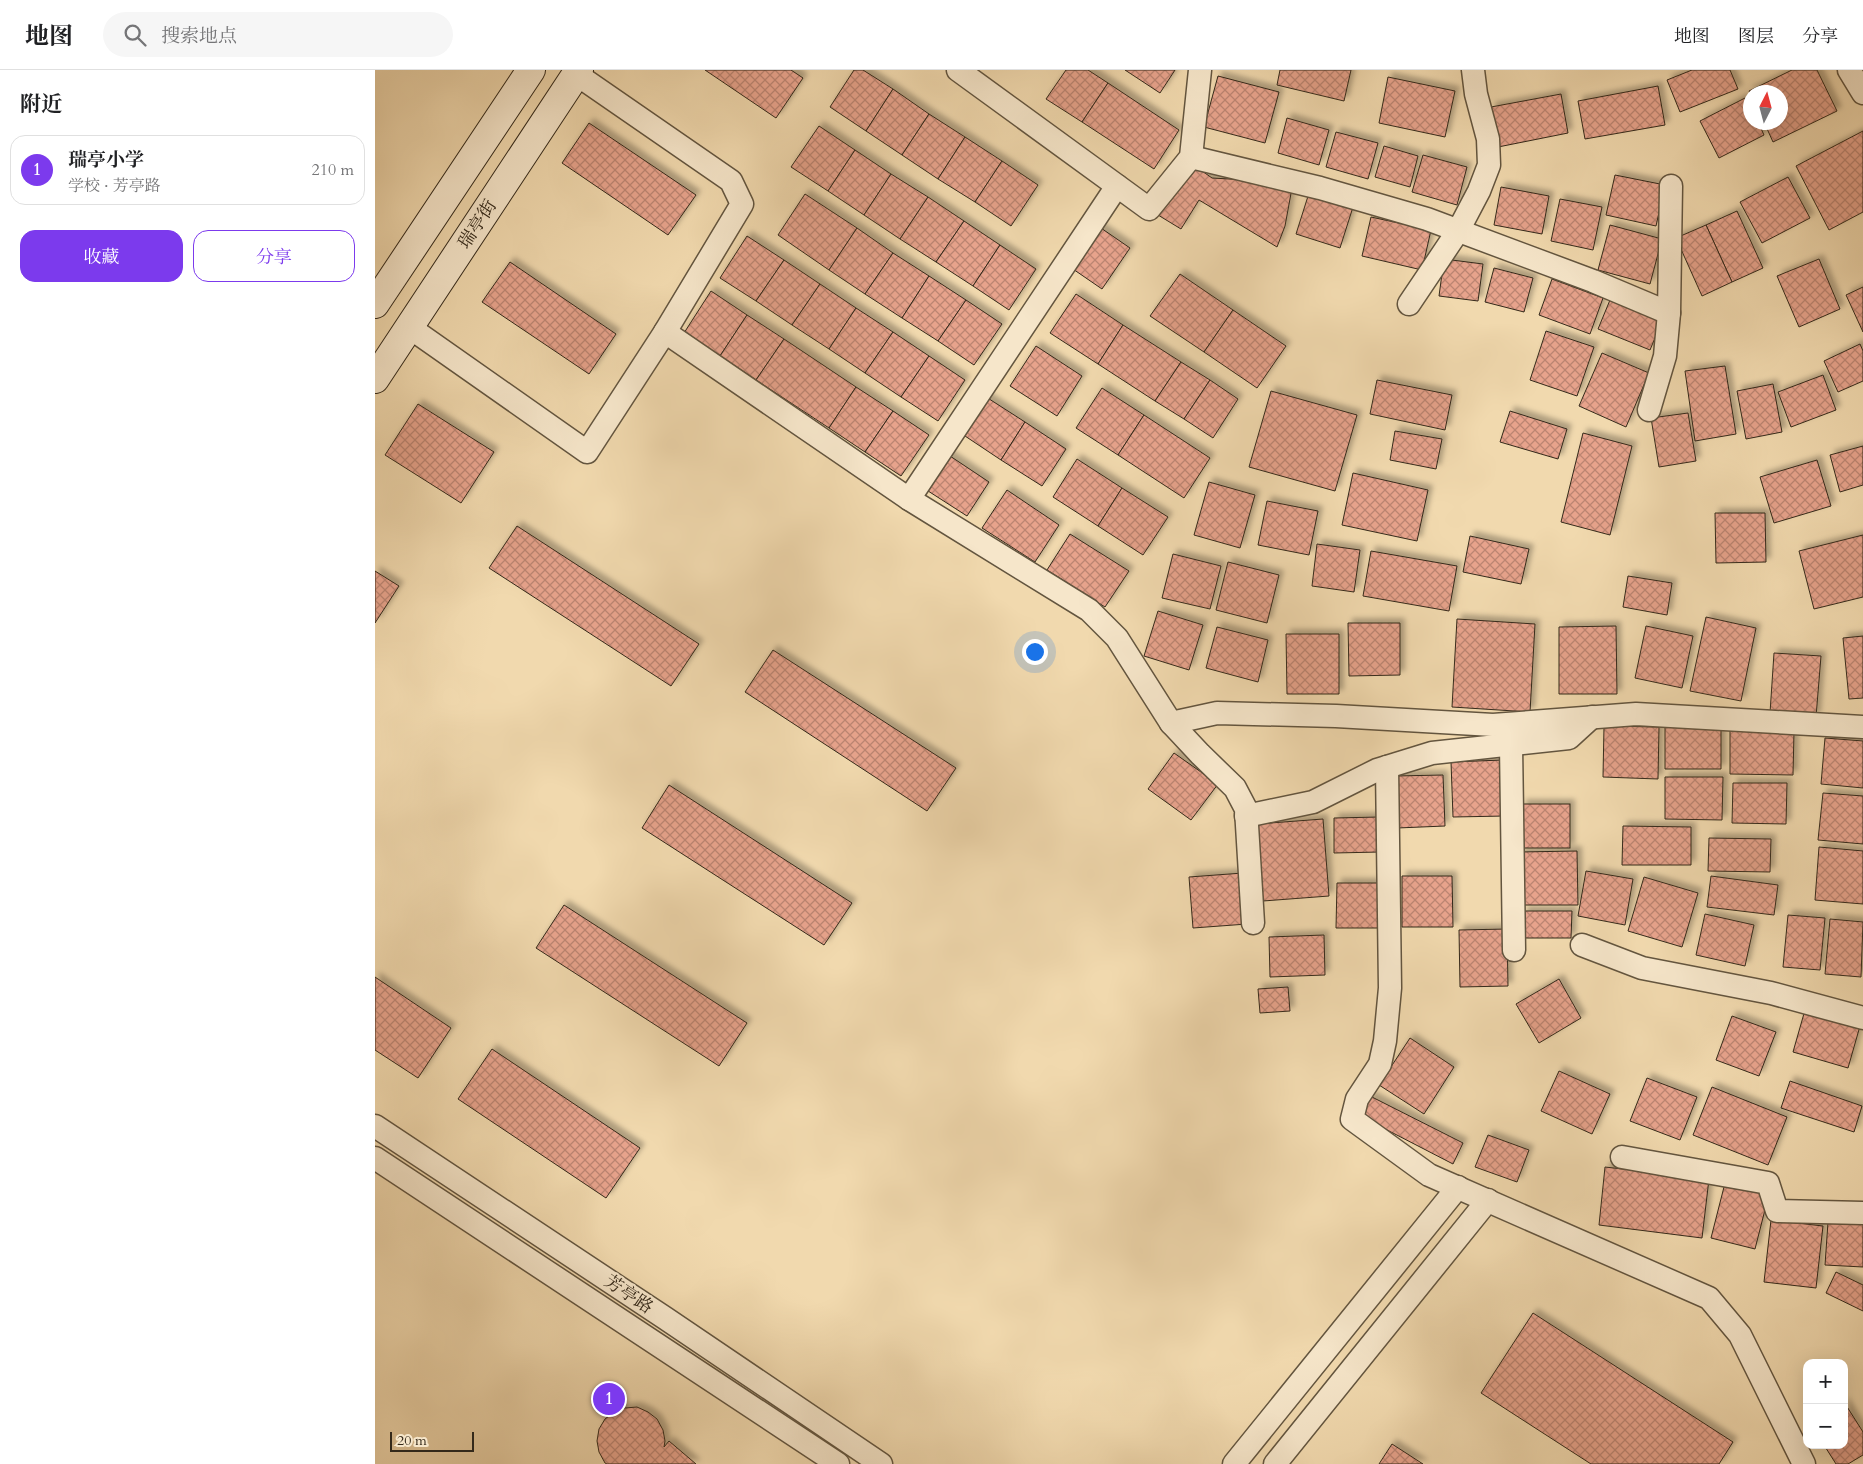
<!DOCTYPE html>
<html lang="zh">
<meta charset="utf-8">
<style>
body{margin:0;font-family:Cardo,"Noto Serif SC",serif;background:#f6f6f6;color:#202124}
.controls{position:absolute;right:15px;bottom:15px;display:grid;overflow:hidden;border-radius:10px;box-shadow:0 5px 20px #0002}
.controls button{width:45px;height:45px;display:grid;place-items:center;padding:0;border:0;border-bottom:1px solid #e0e0e0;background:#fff;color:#202124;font:25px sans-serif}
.compass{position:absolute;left:1368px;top:15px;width:45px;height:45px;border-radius:50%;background:#fff;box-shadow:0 5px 20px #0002;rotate:6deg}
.scale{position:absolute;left:15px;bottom:12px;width:84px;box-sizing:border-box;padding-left:5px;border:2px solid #34291a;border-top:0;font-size:14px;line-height:18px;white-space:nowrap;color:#34291a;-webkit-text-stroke:4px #f6e6ca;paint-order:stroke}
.you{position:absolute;left:659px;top:581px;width:18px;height:18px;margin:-12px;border:4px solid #fff;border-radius:50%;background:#1a73e8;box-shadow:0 0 0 8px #1a73e833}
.badge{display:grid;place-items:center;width:32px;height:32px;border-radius:50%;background:#7c3aed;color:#fff;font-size:16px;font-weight:700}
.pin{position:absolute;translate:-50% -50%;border:2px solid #fff;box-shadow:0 1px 5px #0006}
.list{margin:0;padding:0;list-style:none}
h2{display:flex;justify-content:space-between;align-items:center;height:65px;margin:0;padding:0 20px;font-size:21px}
h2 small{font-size:16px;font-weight:400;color:#757577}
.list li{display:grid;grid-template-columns:32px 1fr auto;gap:15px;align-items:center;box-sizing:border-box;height:70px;margin:0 10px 10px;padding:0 10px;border:1px solid #e0e0e0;border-radius:15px}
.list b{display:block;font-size:19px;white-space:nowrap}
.list p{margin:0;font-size:16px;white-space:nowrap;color:#757577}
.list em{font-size:16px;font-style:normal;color:#757577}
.actions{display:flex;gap:10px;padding:15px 20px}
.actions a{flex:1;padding:11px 0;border:1px solid #7c3aed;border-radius:15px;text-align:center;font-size:18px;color:#7c3aed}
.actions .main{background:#7c3aed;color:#fff}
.icon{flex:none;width:28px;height:28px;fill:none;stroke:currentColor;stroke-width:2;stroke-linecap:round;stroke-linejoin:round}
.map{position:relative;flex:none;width:1488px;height:1394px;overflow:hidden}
header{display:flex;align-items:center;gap:30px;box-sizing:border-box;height:70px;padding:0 25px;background:#fff;border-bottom:1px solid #e0e0e0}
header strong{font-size:24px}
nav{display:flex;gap:28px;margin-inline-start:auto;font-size:18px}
.search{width:350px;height:45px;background:#f6f6f6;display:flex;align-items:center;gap:12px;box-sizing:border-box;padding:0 18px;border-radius:28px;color:#757577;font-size:19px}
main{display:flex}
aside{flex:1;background:#fff}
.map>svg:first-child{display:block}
</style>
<header>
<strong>地图</strong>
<div class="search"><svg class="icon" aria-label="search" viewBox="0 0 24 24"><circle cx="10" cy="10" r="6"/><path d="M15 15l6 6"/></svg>搜索地点</div>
<nav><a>地图</a><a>图层</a><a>分享</a></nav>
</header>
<main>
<aside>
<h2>附近<small></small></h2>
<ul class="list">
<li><span class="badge">1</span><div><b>瑞亭小学</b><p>学校 · 芳亭路</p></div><em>210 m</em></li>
</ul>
<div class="actions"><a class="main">收藏</a><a>分享</a></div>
</aside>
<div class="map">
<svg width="1488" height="1394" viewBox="0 0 1488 1394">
<defs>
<pattern id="building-cross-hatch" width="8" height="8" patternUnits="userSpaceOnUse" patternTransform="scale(1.25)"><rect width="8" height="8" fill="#e7a38c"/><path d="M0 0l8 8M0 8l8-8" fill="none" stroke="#bc8572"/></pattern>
<filter id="shadow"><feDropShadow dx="4.5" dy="-4.5" stdDeviation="2.5" flood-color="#0004"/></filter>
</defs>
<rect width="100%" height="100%" fill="#f1d9ae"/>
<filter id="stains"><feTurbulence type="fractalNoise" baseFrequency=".004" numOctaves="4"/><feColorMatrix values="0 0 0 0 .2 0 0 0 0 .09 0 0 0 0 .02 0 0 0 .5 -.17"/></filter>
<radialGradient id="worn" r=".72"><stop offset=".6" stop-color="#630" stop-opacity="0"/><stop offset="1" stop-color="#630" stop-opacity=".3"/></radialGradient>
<g fill="url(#building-cross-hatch)" stroke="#34291a" filter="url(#shadow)">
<path d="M 330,0 L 416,0 L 428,8 L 401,48 Z"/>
<path d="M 479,0 L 488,0 L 518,19 L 491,61 L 455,37 Z"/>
<path d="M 691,0 L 713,0 L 733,13 L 707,52 L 671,29 Z"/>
<path d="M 750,0 L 800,0 L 785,23 Z"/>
<path d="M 905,0 L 976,0 L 969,31 L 902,15 Z"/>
<path d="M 1317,0 L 1355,0 L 1363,19 L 1305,42 L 1292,10 Z"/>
<path d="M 1417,0 L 1442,0 L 1462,41 L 1398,72 L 1389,52 L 1406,52 L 1406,22 L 1376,22 L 1376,25 L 1374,21 Z"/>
<path d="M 843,6 L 904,22 L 890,73 L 829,57 Z"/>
<path d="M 1013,7 L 1080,21 L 1070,67 L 1004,53 Z"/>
<path d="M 733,13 L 804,60 L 779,99 L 707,52 Z"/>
<path d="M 1283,16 L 1290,55 L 1210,69 L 1203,31 Z"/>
<path d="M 518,19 L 554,44 L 527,85 L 491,61 Z"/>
<path d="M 1186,24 L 1193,63 L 1123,77 L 1116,37 Z"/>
<path d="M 1370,28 L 1376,38 L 1376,52 L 1383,52 L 1389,65 L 1344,88 L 1325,51 Z"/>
<path d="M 554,44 L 590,67 L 563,109 L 527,85 Z"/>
<path d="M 912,48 L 954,60 L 944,95 L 903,83 Z"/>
<path d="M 214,53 L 321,125 L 293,165 L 187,93 Z"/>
<path d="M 444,56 L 480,80 L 453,121 L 416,97 Z"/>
<path d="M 1488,61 L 1488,142 L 1454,160 L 1421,96 Z"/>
<path d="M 961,62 L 1003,73 L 993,109 L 951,97 Z"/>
<path d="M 590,67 L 627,91 L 600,132 L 563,109 Z"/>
<path d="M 1009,76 L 1043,86 L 1035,117 L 1000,107 Z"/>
<path d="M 480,80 L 516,104 L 489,145 L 453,121 Z"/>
<path d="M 1048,85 L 1092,97 L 1082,135 L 1037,122 Z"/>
<path d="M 627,91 L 663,115 L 636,156 L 600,132 Z"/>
<path d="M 817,94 L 837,108 L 890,111 L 917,118 L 910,156 L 902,177 L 824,130 L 806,159 L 783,145 Z"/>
<path d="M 516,104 L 553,127 L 525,169 L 489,145 Z"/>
<path d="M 1240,105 L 1290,115 L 1281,156 L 1231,145 Z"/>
<path d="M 1413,107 L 1435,148 L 1387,173 L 1365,132 Z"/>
<path d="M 1126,117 L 1174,126 L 1167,164 L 1119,155 Z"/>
<path d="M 934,123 L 978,137 L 965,178 L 921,164 Z"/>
<path d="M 430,124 L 482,158 L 454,200 L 403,165 Z"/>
<path d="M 553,127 L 589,151 L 561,192 L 525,169 Z"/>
<path d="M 1185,129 L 1227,137 L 1218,180 L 1176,171 Z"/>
<path d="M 1362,141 L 1388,198 L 1357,212 L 1331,155 Z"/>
<path d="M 996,147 L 1056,160 L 1047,200 L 987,186 Z"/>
<path d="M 589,151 L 625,175 L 598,216 L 561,192 Z"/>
<path d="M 1235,155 L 1287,169 L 1275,214 L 1223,200 Z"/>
<path d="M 1331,155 L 1357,212 L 1327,226 L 1301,168 Z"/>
<path d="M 723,156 L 755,178 L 727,219 L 695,197 Z"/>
<path d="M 482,158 L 518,183 L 490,224 L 454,200 Z"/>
<path d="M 372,166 L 409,190 L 381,231 L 345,208 Z"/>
<path d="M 625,175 L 661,199 L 634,240 L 598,216 Z"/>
<path d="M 518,183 L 554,206 L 527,248 L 490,224 Z"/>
<path d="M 1069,189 L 1108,194 L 1103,231 L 1064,226 Z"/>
<path d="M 1444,189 L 1465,239 L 1424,257 L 1402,206 Z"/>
<path d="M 409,190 L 445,214 L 417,255 L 381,231 Z"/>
<path d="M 135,192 L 241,264 L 214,304 L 107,232 Z"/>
<path d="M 1119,198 L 1158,208 L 1149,242 L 1110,232 Z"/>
<path d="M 805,204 L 858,240 L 829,282 L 775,246 Z"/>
<path d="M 554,206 L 591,230 L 563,271 L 527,248 Z"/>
<path d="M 1177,209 L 1228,228 L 1215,264 L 1164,245 Z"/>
<path d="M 445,214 L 481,238 L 454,279 L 417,255 Z"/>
<path d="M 1488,217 L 1488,262 L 1471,225 Z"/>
<path d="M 336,221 L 372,245 L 345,286 L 309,263 Z"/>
<path d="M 701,224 L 748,255 L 723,294 L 675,263 Z"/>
<path d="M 591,230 L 627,254 L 599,295 L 563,271 Z"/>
<path d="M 1235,230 L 1287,251 L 1275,280 L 1223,259 Z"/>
<path d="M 481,238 L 518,262 L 490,303 L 454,279 Z"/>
<path d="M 858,240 L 911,276 L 882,318 L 829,282 Z"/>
<path d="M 372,245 L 409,269 L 381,310 L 345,286 Z"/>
<path d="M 748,255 L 806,292 L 780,331 L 723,294 Z"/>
<path d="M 1171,261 L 1219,277 L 1202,326 L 1155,310 Z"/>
<path d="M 518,262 L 554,286 L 526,327 L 490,303 Z"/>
<path d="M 409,269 L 481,317 L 454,358 L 381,310 Z"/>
<path d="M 1485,274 L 1488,281 L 1488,311 L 1463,322 L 1449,291 Z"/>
<path d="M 661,276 L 707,306 L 682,346 L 635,316 Z"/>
<path d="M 1227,283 L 1274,303 L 1251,357 L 1204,336 Z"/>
<path d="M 554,286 L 590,310 L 563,351 L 526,327 Z"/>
<path d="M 806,292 L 835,310 L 809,349 L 780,331 Z"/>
<path d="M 1350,296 L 1361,364 L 1320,371 L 1310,301 Z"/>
<path d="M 1448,305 L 1461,340 L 1416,357 L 1403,322 Z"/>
<path d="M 835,310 L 863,329 L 838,368 L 809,349 Z"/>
<path d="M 1002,310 L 1077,325 L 1070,360 L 995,344 Z"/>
<path d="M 1398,314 L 1407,362 L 1371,369 L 1362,321 Z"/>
<path d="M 481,317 L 518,341 L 490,382 L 454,358 Z"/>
<path d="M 727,318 L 769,345 L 743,385 L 701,358 Z"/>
<path d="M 896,321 L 982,345 L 960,421 L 874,397 Z"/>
<path d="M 608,325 L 650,352 L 626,390 L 584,362 Z"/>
<path d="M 43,334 L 119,382 L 86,433 L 10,385 Z"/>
<path d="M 518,341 L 554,365 L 526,406 L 490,382 Z"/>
<path d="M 1135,341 L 1192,359 L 1183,389 L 1125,372 Z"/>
<path d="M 1313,343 L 1321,391 L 1284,397 L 1276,348 Z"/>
<path d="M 769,345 L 835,388 L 809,428 L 743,385 Z"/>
<path d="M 650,352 L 691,379 L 667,416 L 626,390 Z"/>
<path d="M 1020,361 L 1067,369 L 1061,399 L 1015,390 Z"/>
<path d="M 1208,363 L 1257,376 L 1235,465 L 1186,452 Z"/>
<path d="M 1488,376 L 1488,415 L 1465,422 L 1455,385 Z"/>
<path d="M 572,384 L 614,412 L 592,446 L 550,419 Z"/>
<path d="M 702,389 L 747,418 L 723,456 L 678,427 Z"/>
<path d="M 1442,390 L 1456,436 L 1399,453 L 1385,407 Z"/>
<path d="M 978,403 L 1053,420 L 1042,471 L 967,455 Z"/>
<path d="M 834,412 L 880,425 L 865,478 L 819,465 Z"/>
<path d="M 747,418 L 793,447 L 768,485 L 723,456 Z"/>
<path d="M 632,420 L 684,455 L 660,492 L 607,458 Z"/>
<path d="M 892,431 L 943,441 L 934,485 L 883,475 Z"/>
<path d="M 1340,443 L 1390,443 L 1391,492 L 1341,493 Z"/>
<path d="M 142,456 L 324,574 L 296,616 L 114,498 Z"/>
<path d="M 695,464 L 754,501 L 730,537 L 672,500 Z"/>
<path d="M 1488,465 L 1488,527 L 1439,539 L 1424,481 Z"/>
<path d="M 1095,466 L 1154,479 L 1146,514 L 1088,502 Z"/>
<path d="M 942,474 L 985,480 L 979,522 L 937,516 Z"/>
<path d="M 996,481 L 1082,496 L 1074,541 L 988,526 Z"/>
<path d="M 798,484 L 846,496 L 835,539 L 787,528 Z"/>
<path d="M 853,492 L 904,505 L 892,553 L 841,540 Z"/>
<path d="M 0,501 L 24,516 L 0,553 Z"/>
<path d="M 1253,506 L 1297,513 L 1292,545 L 1248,537 Z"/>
<path d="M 783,541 L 828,555 L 814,600 L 769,586 Z"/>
<path d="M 1331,547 L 1381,558 L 1366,631 L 1315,621 Z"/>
<path d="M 1082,549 L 1160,554 L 1155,642 L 1077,637 Z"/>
<path d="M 973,553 L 1025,553 L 1025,605 L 974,606 Z"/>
<path d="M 1241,556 L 1242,624 L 1184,624 L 1184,557 Z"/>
<path d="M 1271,556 L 1318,566 L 1307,618 L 1260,608 Z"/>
<path d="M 842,557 L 893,570 L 883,612 L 831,598 Z"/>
<path d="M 911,564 L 964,564 L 964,624 L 912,624 Z"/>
<path d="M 1488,566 L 1488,628 L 1474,629 L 1468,568 Z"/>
<path d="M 398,580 L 581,698 L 552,741 L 370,622 Z"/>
<path d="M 1399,583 L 1446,586 L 1441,647 L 1395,643 Z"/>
<path d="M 1290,655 L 1346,656 L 1346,699 L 1290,699 Z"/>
<path d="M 1229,656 L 1284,657 L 1283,709 L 1228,707 Z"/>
<path d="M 1355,660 L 1419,662 L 1418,705 L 1355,704 Z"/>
<path d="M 1450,668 L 1488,671 L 1488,718 L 1446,714 Z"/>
<path d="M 799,683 L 843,714 L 816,750 L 773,719 Z"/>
<path d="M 1128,690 L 1130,746 L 1078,747 L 1076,692 Z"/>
<path d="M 1068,705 L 1070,756 L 1022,758 L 1020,706 Z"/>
<path d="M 1290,707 L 1348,707 L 1347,750 L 1290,749 Z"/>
<path d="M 1358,713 L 1412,713 L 1411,754 L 1357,753 Z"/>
<path d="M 294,715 L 477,833 L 449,875 L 267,758 Z"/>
<path d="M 1448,723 L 1488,726 L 1488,774 L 1443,770 Z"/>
<rect x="1147" y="734" width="48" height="44"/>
<path d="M 1004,747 L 1005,782 L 959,783 L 959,748 Z"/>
<path d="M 948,749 L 954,826 L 888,831 L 882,754 Z"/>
<path d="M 1248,756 L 1316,757 L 1316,795 L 1247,795 Z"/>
<path d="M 1334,768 L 1396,769 L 1395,802 L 1333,801 Z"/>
<path d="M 1444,777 L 1488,781 L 1488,834 L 1440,830 Z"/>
<path d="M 1202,781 L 1203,835 L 1145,835 L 1144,782 Z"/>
<path d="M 1211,801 L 1258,809 L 1250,855 L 1203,846 Z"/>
<path d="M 868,803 L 872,854 L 818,858 L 814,807 Z"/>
<path d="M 1027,806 L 1077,806 L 1078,857 L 1027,857 Z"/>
<path d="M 1336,806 L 1403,815 L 1399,845 L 1332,837 Z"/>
<path d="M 1269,807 L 1323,823 L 1307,877 L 1253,861 Z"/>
<path d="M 962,813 L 1006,813 L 1005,858 L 961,858 Z"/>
<path d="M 189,835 L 372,953 L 344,996 L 161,878 Z"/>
<path d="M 1148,841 L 1197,841 L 1196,868 L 1148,868 Z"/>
<path d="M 1330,844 L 1379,855 L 1370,896 L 1321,885 Z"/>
<path d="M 1413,845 L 1450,848 L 1445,900 L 1408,897 Z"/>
<path d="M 1455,849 L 1488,852 L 1486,907 L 1450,904 Z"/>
<path d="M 1132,859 L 1133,916 L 1085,917 L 1084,860 Z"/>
<path d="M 949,865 L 950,905 L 895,907 L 894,867 Z"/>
<path d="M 0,907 L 76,958 L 43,1008 L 0,980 Z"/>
<path d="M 1184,909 L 1206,948 L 1164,973 L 1141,934 Z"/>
<path d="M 913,917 L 915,941 L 885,943 L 883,919 Z"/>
<path d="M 1430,940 L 1485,956 L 1473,998 L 1418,982 Z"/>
<path d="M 1357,946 L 1401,962 L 1384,1006 L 1341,990 Z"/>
<path d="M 1035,968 L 1079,997 L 1049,1044 L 1004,1015 Z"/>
<path d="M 117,979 L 265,1078 L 231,1128 L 83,1029 Z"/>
<path d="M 1184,1001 L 1235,1024 L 1217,1064 L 1166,1041 Z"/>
<path d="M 1272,1008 L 1322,1027 L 1305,1070 L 1255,1051 Z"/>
<path d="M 1415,1011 L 1487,1036 L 1479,1062 L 1406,1038 Z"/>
<path d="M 1337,1017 L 1412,1047 L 1393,1095 L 1318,1065 Z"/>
<path d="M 995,1026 L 1088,1073 L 1078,1094 L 985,1046 Z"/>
<path d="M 1113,1065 L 1154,1080 L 1142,1112 L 1100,1097 Z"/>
<path d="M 1230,1097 L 1334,1109 L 1327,1168 L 1224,1155 Z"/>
<path d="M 1350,1113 L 1394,1124 L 1380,1179 L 1336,1168 Z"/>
<path d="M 1396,1150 L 1448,1156 L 1441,1218 L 1389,1212 Z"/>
<path d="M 1453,1152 L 1488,1154 L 1488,1197 L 1450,1195 Z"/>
<path d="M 1461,1202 L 1488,1215 L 1488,1241 L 1451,1223 Z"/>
<path d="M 1158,1243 L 1358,1372 L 1344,1394 L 1216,1394 L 1106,1323 Z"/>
<path d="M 1469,1332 L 1488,1362 L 1488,1385 L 1473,1394 L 1461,1394 L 1449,1375 L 1469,1375 Z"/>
<path d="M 262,1337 L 273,1342 L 282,1349 L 288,1360 L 290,1371 L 289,1377 L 294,1371 L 321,1394 L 232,1394 L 230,1393 L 224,1382 L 222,1371 L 224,1359 L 230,1349 L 239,1342 L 250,1338 Z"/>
<path d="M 1017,1374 L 1048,1394 L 1004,1394 Z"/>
</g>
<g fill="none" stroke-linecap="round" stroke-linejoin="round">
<defs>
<g id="street">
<path d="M 583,0 L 774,139 L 816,87 L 825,0"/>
<path d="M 1474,0 L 1488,23"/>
<path d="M 201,4 L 356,111 L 367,134 L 290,262"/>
<path d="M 816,87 L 945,118 L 1052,149 L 1218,211 L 1294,243"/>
<path d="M 742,116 L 534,429 L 714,540 L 742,568 L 796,653 L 842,643 L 961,646 L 1118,655 L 1261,644 L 1488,657"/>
<path d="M 1034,234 L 1083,161 L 1104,121 L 1114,95 L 1113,69 L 1101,24 L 1098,0"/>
<path d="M 34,257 L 212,382 L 290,262 L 534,429"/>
<path d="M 1274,340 L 1290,286 L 1294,243 L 1296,116"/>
<path d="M 796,653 L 825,684 L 860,718 L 871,739 L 878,853"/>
<path d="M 1136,675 L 1139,880"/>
<path d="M 1012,697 L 1015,918 L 1010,971 L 1005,994 L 982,1029 L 977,1049 L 1054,1105 L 1334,1228 L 1365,1265 L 1429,1394"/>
<path d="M 871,746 L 938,732 L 1002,700 L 1057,683 L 1194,668 L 1217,647"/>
<path d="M 1207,875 L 1267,898 L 1396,923 L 1488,948"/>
<path d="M 0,1056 L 290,1248 L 506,1394"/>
<path d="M 1247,1087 L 1393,1113 L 1402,1141 L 1488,1143"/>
<path d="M 0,1088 L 463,1394"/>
<path d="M 859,1394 L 1083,1117"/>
<path d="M 900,1394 L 1113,1130"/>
</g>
<g id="secondary">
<path d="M 0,234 L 156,0"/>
<path d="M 0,309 L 204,0"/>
</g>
</defs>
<use href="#street" stroke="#63553f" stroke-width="25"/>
<use href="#secondary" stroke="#34291a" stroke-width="30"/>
<use href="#street" stroke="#f6e6ca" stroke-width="22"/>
<use href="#secondary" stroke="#f6e6ca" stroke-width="28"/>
</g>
<g text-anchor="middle" stroke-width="4.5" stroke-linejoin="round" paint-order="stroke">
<g font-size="18" fill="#34291a" stroke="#f6e6ca">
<text transform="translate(102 154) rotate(-57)" y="6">瑞亭街</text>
<text transform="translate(254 1224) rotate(34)" y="6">芳亭路</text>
</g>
</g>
<rect width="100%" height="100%" filter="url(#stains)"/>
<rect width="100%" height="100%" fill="url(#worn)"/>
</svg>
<div class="controls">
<button>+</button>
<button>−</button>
</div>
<svg class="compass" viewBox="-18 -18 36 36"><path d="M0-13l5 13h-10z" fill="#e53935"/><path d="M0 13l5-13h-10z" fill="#757577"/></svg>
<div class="scale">20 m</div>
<div class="you"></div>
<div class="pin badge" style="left:234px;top:1329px">1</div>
</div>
</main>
